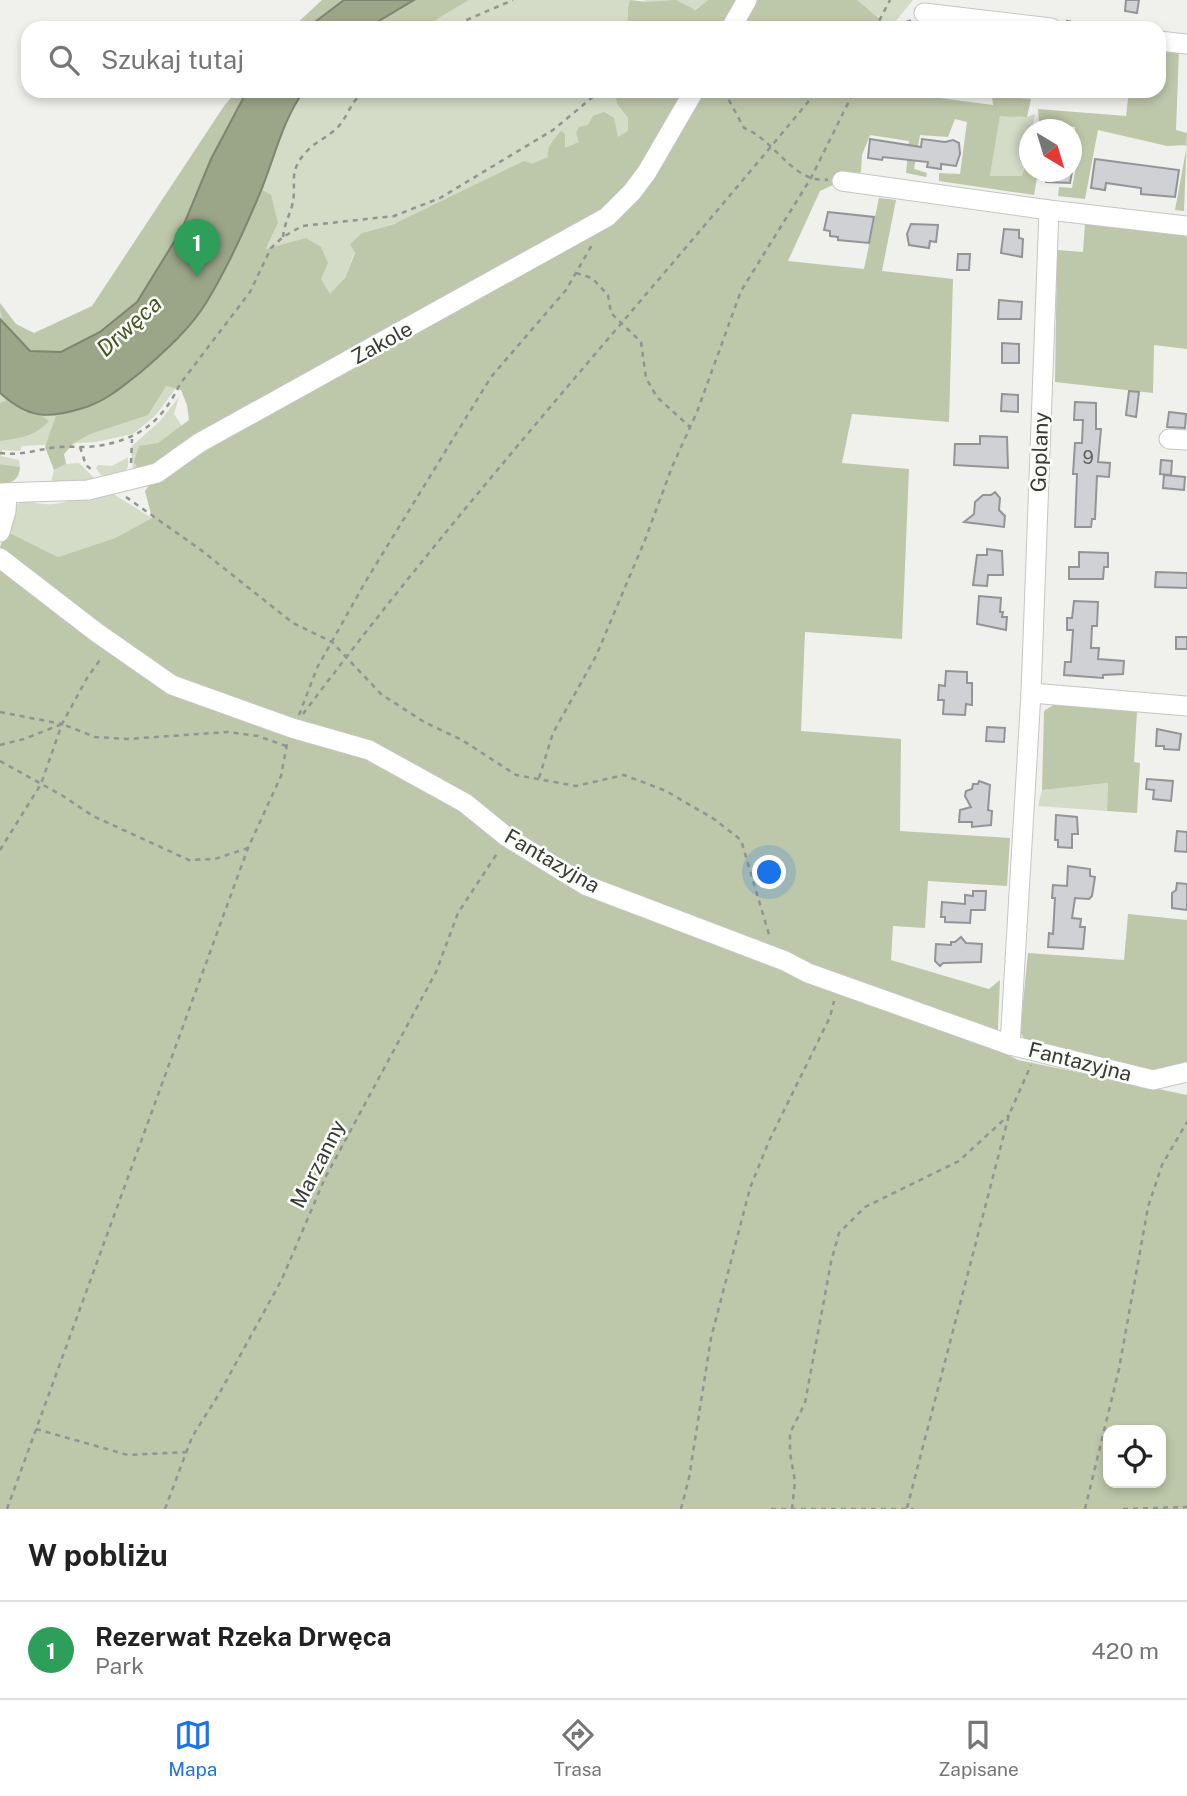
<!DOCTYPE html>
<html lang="pl">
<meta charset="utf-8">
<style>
body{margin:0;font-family:"Public Sans",sans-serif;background:#f2f2f2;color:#222}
.controls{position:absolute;right:21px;bottom:21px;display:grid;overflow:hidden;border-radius:14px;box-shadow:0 4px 10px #0003}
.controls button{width:63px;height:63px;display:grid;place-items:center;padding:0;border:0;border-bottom:2px solid #e0e0e0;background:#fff;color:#222;font:35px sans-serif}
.compass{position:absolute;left:1019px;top:119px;width:63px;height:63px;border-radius:50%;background:#fff;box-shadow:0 4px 10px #0003;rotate:142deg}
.you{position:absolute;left:770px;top:873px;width:24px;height:24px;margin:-18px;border:5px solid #fff;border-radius:50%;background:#1a73e8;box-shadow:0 0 0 10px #1a73e833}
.badge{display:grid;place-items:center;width:46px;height:46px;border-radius:50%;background:#1a73e8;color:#fff;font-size:23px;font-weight:700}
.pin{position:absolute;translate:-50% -58px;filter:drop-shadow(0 2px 4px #0008)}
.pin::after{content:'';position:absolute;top:37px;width:24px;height:21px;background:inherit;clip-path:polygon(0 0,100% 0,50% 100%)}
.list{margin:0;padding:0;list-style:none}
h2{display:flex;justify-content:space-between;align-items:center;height:91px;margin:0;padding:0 28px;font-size:30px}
h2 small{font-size:23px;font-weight:400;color:#767676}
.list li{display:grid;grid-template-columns:46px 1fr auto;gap:21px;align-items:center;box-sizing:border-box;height:98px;padding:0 28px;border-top:2px solid #e0e0e0}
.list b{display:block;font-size:26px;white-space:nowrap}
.list p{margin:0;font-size:23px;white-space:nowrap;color:#767676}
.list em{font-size:23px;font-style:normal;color:#767676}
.icon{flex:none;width:38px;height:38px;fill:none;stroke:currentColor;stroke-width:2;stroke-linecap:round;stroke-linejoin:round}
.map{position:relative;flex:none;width:1187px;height:1509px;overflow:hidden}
.search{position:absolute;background:#fff;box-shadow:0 4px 10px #0003;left:21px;right:21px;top:21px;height:77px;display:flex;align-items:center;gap:18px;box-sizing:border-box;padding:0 24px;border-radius:21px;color:#767676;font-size:26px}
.sheet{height:189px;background:#fff}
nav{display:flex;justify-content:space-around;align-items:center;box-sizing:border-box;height:98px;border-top:2px solid #e0e0e0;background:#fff;font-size:19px;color:#767676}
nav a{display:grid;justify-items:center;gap:4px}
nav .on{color:#1a73e8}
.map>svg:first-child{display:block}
</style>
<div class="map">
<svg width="1187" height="1509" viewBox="0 0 1187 1509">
<rect width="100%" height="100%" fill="#f0f1ed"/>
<g fill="#d4dbc7">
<path d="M 469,0 L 630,0 L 628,7 L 627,28 L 425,28 L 440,16 Z"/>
<path d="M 643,0 L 708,0 L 687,15 L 658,7 Z"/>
<path d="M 857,0 L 913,0 L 891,27 Z"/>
<path d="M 239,91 L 614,91 L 617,104 L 628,118 L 630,144 L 581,147 L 554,176 L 362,233 L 339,293 L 329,307 L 266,250 L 278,223 L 173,388 L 176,388 L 156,415 L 133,434 L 96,442 L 22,446 L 20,451 L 2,450 L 1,456 L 19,460 L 20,467 L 0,464 L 0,306 L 30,348 L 95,333 Z"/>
<path d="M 1035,114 L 1032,129 L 1030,130 L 1029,142 L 1022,176 L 990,176 L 1000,115 L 1027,117 Z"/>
<path d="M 179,397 L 174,414 L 185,431 L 139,470 L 133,471 L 131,447 L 160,421 Z"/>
<path d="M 128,457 L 128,466 L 124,475 L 112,477 L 101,475 L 96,468 L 98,465 L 112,466 Z"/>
<path d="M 79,463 L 96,480 L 51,483 L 54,470 L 66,464 Z"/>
<path d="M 110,492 L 152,518 L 115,538 L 58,557 L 6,531 L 17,504 L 26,500 C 46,508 62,504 81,496 C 89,492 101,493 110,492 Z"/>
<path d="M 1108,783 L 1107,811 L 1038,806 L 1042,790 Z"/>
</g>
<g fill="#bdc7a9" fill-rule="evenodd">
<path d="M 322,0 L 344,0 L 307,28 L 292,28 Z"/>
<path d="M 414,0 L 469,0 L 440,17 L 425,28 L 367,28 Z"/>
<path d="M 630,0 L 648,2 L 676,0 L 695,10 L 708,0 L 857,0 L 891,28 L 627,28 L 628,7 Z"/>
<path d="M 1159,50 L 1179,50 L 1176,130 L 1187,133 L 1184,211 L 1175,210 L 1187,145 L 1167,146 L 1098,130 L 1085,199 L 1058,196 L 1059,187 L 1072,188 L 1078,156 L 1072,155 L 1072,135 L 1075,135 L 1075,127 L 1039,123 L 1038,109 L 1126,116 L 1129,91 L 1159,91 Z"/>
<path d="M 237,91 L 247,91 L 211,159 L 182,229 L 137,302 L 100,332 L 61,352 L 30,351 C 13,334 0,329 0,303 L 16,324 L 34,333 L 92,306 L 224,106 Z"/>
<path d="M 614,91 L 935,91 L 940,98 L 993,105 L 992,95 L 1031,99 L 1027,117 L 1000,116 L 990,176 L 1022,176 L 1029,150 L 1030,172 L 1038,172 L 1034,195 L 939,181 L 939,173 L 960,174 L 967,122 L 955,119 L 948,137 L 920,135 L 914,169 L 927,173 L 926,177 L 906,173 L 909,141 L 870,135 L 862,155 L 861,172 L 820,191 L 788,261 L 864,269 L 879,198 L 896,200 L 882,271 L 953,279 L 949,422 L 852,414 L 842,463 L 909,469 L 902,639 L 805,632 L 801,731 L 901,739 L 900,831 L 1010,838 L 1007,886 L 928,881 L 925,928 L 893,926 L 891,960 L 989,989 L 1000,980 L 997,1049 L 1018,1060 L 1187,1095 L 1187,1509 L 0,1509 L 0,547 L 6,531 L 58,557 L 115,538 L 152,518 L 145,491 L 158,473 L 139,470 L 134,462 L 139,446 L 158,443 L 189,420 L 187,405 L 181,390 L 166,386 L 148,415 L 90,434 L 74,443 L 64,454 L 66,464 L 54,470 L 45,447 L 56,416 L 97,404 L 132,381 L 165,351 L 230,259 L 261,189 L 271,195 L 278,223 L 266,249 L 306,238 L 321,247 L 328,263 L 321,279 L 330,294 L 345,278 L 355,253 L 350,244 L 362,233 L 394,224 L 524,161 L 532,164 L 548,157 C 546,146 555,139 561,131 L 565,134 L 565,148 L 579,142 L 576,133 L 579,127 L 588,125 L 593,116 L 604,112 L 614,118 L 618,137 L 628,131 L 628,118 L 617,104 ZM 1108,1430 L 1161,1430 L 1161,1483 L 1108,1483 Z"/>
<path d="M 1085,224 L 1187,236 L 1187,349 L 1154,345 L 1153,393 L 1055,382 L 1057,250 L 1083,252 Z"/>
<path d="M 7,400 C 21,408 37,411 49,421 C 35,436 21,438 0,441 L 0,403 Z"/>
<path d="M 0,464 L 20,467 C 19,481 12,482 0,485 Z"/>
<path d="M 1055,704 L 1137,712 L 1134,762 L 1140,763 L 1137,813 L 1107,811 L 1108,783 L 1042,790 L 1044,711 Z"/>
<path d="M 1128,914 L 1187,920 L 1187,1065 L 1154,1072 L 1026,1042 L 1020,1032 L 1028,953 L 1124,960 Z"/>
</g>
<g fill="#9ba588" stroke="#7e8570" stroke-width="2">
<path d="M 344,0 L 414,0 L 367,28 L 307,28 Z"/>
<path d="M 247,91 L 304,91 C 283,119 275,156 262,188 C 246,227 228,267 206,303 C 190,329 164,352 141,372 C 123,386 105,402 83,408 C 48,419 29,419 0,393 L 0,319 L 30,351 L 61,352 L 100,332 L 137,302 L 182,229 L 211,159 Z"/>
</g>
<g fill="#cfd1d5" stroke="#939498" stroke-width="2">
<path d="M 1126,0 L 1139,0 L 1137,13 L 1125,11 Z"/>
<path d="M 870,139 L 921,147 L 922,139 L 945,142 L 953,140 L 959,143 L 960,154 L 956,166 L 941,164 L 941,169 L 927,167 L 928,162 L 883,157 L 882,160 L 868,158 Z"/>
<path d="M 1095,159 L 1179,170 L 1175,197 L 1141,194 L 1141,188 L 1106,183 L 1105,190 L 1091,188 Z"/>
<path d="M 1037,172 L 1072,172 L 1070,183 L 1046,182 L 1046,179 L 1036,178 Z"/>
<path d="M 828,212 L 874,217 L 869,243 L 838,240 L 838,237 L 830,236 L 830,231 L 824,230 Z"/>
<path d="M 911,224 L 938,225 L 936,242 L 930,241 L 929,248 L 909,245 L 907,234 Z"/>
<path d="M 1004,229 L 1019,230 L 1019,238 L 1023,239 L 1022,257 L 1001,253 Z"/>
<path d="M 958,254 L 970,254 L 969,270 L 957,270 Z"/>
<path d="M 999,300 L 1022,302 L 1021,319 L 998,319 Z"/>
<path d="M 1002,343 L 1019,344 L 1019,363 L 1002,363 Z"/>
<path d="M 1129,391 L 1139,392 L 1136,417 L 1126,415 Z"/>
<path d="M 1002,394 L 1018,395 L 1018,412 L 1001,411 Z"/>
<path d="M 1075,402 L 1096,403 L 1096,429 L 1101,429 L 1098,462 L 1110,463 L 1109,477 L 1097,476 L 1095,519 L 1092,519 L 1091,527 L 1075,527 L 1077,474 L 1073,474 L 1075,443 L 1082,443 L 1083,420 L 1074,420 Z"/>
<path d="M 1169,412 L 1186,414 L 1185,428 L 1167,427 Z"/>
<path d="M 980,436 L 1007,437 L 1008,468 L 954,465 L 955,444 L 980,444 Z"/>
<path d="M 1161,460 L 1172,461 L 1171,475 L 1160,474 Z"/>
<path d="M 1164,475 L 1185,477 L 1184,490 L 1163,488 Z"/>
<path d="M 995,492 L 1000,498 L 999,510 L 1005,516 L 1004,527 L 964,522 L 974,514 L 975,502 L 983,495 L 991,495 Z"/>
<path d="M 987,549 L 1002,551 L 1003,575 L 988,575 L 987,586 L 973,585 L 977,555 L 987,555 Z"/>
<path d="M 1079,552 L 1108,553 L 1108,567 L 1104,567 L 1103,579 L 1069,579 L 1069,567 L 1079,567 Z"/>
<path d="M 1156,572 L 1187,573 L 1187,588 L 1155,587 Z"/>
<path d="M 979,596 L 1001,598 L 1000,612 L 1003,612 L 1002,617 L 1007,617 L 1006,630 L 977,624 Z"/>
<path d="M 1074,601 L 1098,602 L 1097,626 L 1092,626 L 1091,648 L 1099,648 L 1098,659 L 1124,661 L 1123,674 L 1103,675 L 1103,678 L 1064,675 L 1065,662 L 1071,662 L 1073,630 L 1067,630 L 1067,618 L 1072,618 Z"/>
<rect x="1176" y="637" width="11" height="12"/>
<path d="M 946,671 L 967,672 L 967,683 L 972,683 L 972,705 L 966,704 L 965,715 L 943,714 L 944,700 L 938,700 L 939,685 L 945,686 Z"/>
<path d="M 987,727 L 1005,728 L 1004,742 L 986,741 Z"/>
<path d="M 1157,729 L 1181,734 L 1179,750 L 1164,749 L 1164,746 L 1156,746 Z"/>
<path d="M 1147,779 L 1173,781 L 1171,801 L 1153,799 L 1154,790 L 1146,789 Z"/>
<path d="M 979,781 L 990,785 L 988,810 L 992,811 L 991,825 L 972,827 L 972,822 L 959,822 L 960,810 L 971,807 L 965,796 L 966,791 L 972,789 L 973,784 L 978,784 Z"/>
<path d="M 1056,815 L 1077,817 L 1078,834 L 1072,834 L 1072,848 L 1058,847 L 1058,840 L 1055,840 Z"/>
<path d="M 1177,831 L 1187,832 L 1187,852 L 1175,851 Z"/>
<path d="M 1068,866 L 1090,869 L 1090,876 L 1095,877 L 1092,896 L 1089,899 L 1075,898 L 1072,918 L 1081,919 L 1080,927 L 1085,927 L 1083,949 L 1048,947 L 1049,933 L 1053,934 L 1055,898 L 1052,898 L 1053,885 L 1067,886 Z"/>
<path d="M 1177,883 L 1187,884 L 1187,910 L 1172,908 L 1172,893 L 1176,890 Z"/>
<path d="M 973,891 L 986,891 L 985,910 L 971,910 L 970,923 L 945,922 L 945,917 L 941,917 L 942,902 L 965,904 L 965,895 L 973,896 Z"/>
<path d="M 961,937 L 966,943 L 982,944 L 981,962 L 943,963 L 940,966 L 935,961 L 936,944 L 951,945 L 951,942 L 955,942 Z"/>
</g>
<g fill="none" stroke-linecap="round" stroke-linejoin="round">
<defs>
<g id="minor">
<path d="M 924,13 L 1051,28"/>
<path d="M 731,28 L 747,0"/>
<path d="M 1159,41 L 1187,44"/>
<path d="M 842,181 L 1049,210 L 1187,226"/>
<path d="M 1169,439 L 1187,440"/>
<path d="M 0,493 L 88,490 L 129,480 L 157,473 L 199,443 L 607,217 L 632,192 L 647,172 L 694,91"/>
<path d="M 0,532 L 6,511 L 7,493"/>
<path d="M 0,558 L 96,632 L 172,685 L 292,728 L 369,750 L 465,803 L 507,837 L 585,885 L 785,961 L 808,973 L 1010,1045 L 1153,1080 L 1187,1072"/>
<path d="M 1031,693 L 1187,706"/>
<path d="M 1010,1045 L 1031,693 L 1049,210"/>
</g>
</defs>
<use href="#minor" stroke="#c5c6c2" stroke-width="21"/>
<g stroke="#939391" stroke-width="2.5" stroke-dasharray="5 5" stroke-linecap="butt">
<path d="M 1066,21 L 1119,28"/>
<path d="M 877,25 L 894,26 L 912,20"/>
<path d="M 448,28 L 513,0"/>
<path d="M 873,28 L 877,25 L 890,0"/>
<path d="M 724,91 L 744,128 C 770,138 785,168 811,178 C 816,180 823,179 828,180"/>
<path d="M 283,237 C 285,222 288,219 292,206 C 298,184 286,173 307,151 C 315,142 328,137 337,128 C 349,116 350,100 366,91"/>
<path d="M 576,273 L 592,278 L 608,295 L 611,313 L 641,342 L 646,378 L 657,397 L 690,427"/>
<path d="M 80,447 L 86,465 L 93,471"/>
<path d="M 0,453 C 23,456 38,449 59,447 C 72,446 85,448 97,446 C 138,440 162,422 180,384 L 250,292 L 271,248 L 283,237 L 302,226 L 394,216 L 440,198 L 553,130 L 600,91"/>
<path d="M 131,463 L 132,439"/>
<path d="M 126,497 L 201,550 L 293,623 L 332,642 L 381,694 L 424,722 L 462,740 L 516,775 L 576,786 L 624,775 L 666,791 L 714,819 L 741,840 L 770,938"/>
<path d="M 0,712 L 62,724"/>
<path d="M 303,714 C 464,499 646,299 817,91"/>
<path d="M 299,715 L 317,668 L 367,579 L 491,377 L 566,290 L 592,245"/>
<path d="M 0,745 L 24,739 L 62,724 L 95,737 L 127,739 L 228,732 L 258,736 L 286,746"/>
<path d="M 0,761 L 63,796 L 93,816 L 189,860 L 215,859 L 248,848"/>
<path d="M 539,778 L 553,733 L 596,656 L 645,540 L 672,467 L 697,412 L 741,291 L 811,178 L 854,91"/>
<path d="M 0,850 L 41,784 L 62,724 L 87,678 L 102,657"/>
<path d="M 36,1429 L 128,1455 L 188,1452"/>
<path d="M 907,1508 L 1009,1115 L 1031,1065"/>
<path d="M 7,1509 L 248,848 L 281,776 L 287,744"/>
<path d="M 165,1509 L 192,1437 L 219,1394 L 282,1279 L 325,1178 L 436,972 L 458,913 L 498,852"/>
<path d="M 681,1509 L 689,1478 L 711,1338 L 750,1188 L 769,1141 L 830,1017 L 834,1001"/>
<path d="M 771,1509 L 914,1509"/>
<path d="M 792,1509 L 795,1481 L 790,1453 L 790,1433 L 805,1403 L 831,1262 L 839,1233 L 865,1207 L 959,1161 L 1009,1115"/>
<path d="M 1085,1509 L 1119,1369 L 1148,1207 L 1162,1165 L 1187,1122"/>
<path d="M 1123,1509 L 1187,1507"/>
</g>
<use href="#minor" stroke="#fff" stroke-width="19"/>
</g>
<g text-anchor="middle" stroke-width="5" stroke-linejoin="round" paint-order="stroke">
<g font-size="18" fill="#5f6060">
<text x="1088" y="464">9</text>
</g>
<g font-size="21" fill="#3a3a39" stroke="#fdfffa">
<text transform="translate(382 343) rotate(-29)" y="7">Zakole</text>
<text transform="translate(1040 452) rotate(-88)" y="7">Goplany</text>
<text transform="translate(552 861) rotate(30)" y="7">Fantazyjna</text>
<text transform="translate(1080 1062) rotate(14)" y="7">Fantazyjna</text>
<text transform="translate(318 1164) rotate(-63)" y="7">Marzanny</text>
</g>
<g font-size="23" font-style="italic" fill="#485525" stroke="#fdfffa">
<text transform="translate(129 326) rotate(-42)" y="8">Drwęca</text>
</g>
</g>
</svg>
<div class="controls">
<button><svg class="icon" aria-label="locate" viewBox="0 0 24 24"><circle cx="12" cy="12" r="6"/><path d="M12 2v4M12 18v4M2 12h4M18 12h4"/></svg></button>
</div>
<svg class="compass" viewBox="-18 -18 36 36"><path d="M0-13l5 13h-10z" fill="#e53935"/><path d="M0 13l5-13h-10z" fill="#767676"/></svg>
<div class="you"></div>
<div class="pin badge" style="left:197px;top:277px;background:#2e9e5b">1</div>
<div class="search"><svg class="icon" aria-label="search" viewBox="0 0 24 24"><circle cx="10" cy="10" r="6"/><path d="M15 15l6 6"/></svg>Szukaj tutaj</div>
</div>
<section class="sheet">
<h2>W pobliżu<small></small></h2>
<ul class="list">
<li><span class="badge" style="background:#2e9e5b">1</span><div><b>Rezerwat Rzeka Drwęca</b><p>Park</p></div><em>420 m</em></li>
</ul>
</section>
<nav>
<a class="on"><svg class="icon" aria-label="map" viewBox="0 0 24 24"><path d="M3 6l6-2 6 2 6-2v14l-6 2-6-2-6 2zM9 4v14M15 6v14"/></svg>Mapa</a>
<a><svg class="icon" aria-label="directions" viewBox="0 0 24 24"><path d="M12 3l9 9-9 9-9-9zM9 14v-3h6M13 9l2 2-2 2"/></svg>Trasa</a>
<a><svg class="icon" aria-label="saved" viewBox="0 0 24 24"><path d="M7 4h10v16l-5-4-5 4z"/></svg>Zapisane</a>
</nav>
